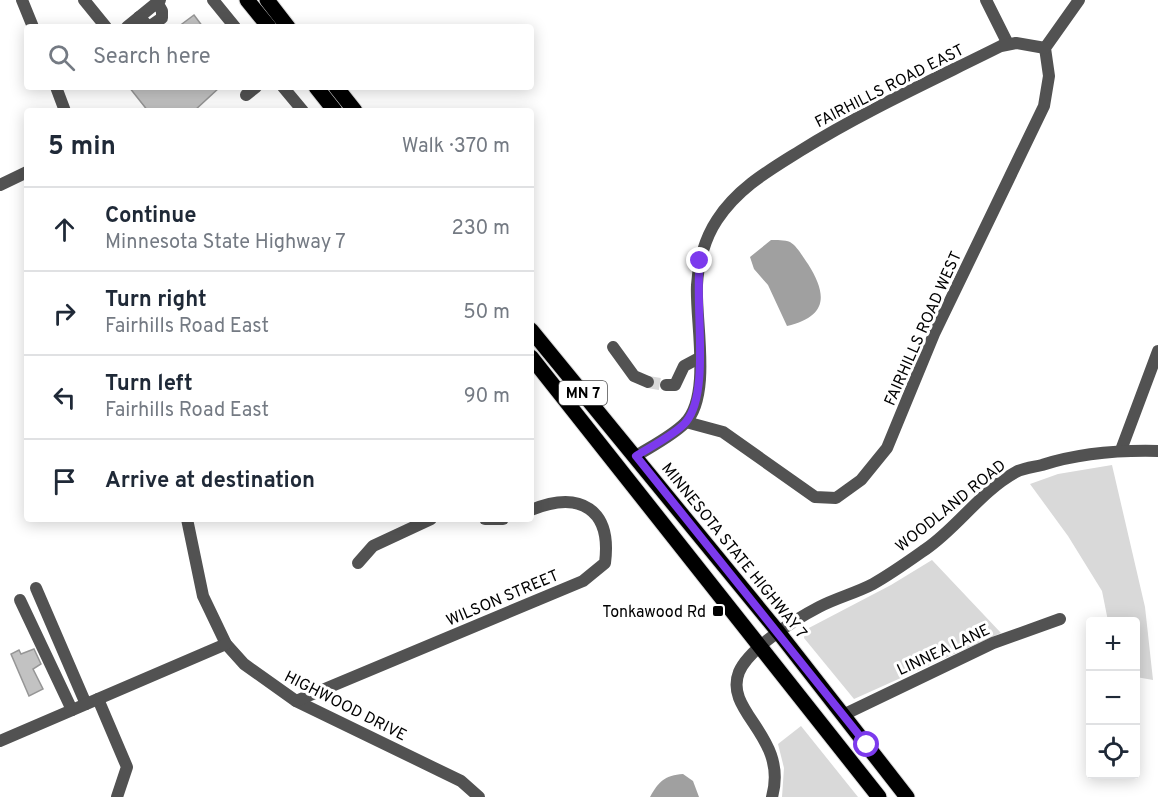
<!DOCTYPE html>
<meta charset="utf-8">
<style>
body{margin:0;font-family:Overpass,sans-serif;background:#f2f2f3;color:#1f2937}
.controls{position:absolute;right:18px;bottom:18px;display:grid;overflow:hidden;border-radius:6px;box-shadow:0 3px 15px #0003}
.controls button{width:54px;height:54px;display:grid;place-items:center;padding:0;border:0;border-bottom:2px solid #e0e1e3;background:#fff;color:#1f2937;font:30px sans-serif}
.stop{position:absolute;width:18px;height:18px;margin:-14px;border:4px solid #7c3aed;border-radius:50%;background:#fff}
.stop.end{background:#7c3aed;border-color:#fff;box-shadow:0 2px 6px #0008}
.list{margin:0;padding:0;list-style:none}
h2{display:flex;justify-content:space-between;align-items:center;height:78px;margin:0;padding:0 24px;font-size:26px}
h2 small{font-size:20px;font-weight:400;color:#747a83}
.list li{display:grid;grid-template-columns:39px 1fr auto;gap:18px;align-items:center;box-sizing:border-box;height:84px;padding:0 24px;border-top:2px solid #e0e1e3}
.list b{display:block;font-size:22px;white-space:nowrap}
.list p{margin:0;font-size:20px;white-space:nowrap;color:#747a83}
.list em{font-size:20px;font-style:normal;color:#747a83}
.icon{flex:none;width:33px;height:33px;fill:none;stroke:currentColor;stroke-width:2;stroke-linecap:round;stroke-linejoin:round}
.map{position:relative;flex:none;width:1158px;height:797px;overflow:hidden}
.search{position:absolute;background:#fff;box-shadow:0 3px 15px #0003;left:24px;top:24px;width:510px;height:66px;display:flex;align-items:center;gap:15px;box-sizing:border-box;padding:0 21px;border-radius:6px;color:#747a83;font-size:22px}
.panel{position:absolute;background:#fff;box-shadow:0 3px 15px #0003;left:24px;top:108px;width:510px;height:414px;border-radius:6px}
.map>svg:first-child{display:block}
</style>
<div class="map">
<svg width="1158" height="797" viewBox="0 0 1158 797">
<rect width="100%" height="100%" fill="#fff"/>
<g fill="#d9d9d9">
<path d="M 1112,465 L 1145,607 L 1153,680 L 1136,677 L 1136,622 L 1108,621 L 1102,591 L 1068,536 L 1030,484 L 1058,474 Z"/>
<path d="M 932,560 L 1001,633 L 854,699 L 804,638 L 805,630 L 891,585 Z"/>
<path d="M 801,726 L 858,797 L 782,797 L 784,768 L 778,744 Z"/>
</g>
<g fill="#a0a0a0">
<path d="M 771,240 C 776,240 785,240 790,242 C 797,246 803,257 808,264 C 828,296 827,316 787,326 L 768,285 L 754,269 L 750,257 Z"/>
<path d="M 683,774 L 693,781 L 699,797 L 650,797 C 658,782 665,775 683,774 Z"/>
</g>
<g fill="#c2c2c2" stroke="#969696" stroke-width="1.5">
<path d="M 194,15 L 203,27 L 178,27 Z"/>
<path d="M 129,87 L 220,87 L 194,111 L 148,111 Z"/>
<path d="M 34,649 L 41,664 L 33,669 L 43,689 L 29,696 L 11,654 L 19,650 L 21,654 Z"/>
</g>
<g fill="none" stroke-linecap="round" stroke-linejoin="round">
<path stroke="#d9d9d9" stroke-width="12" stroke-dasharray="12 6" stroke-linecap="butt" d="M 648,382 L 666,385"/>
<defs>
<g id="major">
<path d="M 247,0 L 269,27"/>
<path d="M 267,0 L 288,27"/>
<path d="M 316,87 L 335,111"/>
<path d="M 336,87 L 355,111"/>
<path d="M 531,330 L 779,633 L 907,797"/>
<path d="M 531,357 L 879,797"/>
</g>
</defs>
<use href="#major" stroke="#dbdbdb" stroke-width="17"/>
<g stroke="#525252" stroke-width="12">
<path d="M 22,0 L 33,27"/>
<path d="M 84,0 L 106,27"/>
<path d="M 213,0 L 235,27"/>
<path d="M 986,0 L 1008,44"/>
<path d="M 139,17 L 149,27 L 162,18 L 162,11 L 157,2"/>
<path d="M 127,27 L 160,0"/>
<path d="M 56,87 L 65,111"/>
<path d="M 283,87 L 303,111"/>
<path d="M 246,95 L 256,87"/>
<path d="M 0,185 L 27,172"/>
<path d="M 613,347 L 634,376 L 648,382"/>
<path d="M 666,385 L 675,385 L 684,366 L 699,358"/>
<path d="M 686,422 L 723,432 L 815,497 L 836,498 L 861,480 L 887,448 L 934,334 L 1044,106 L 1049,76 L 1045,48 L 1079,0"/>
<path d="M 1121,450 L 1158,351"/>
<path d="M 636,456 C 652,446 672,436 685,423 C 712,396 695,320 697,285 C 698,263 705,238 717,220 C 738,188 768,171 800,151 C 864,111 933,80 1001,46 L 1016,43 L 1045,48"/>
<path d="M 187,519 L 203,596 L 226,644 L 244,664 L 296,701 L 461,781 L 479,797"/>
<path d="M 485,519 L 503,519"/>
<path d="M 358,563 L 373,546 L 431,519"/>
<path d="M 36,588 L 86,704"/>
<path d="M 20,600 L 72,710"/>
<path d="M 98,699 L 127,767 L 117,797"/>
<path d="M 296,701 L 583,581 L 605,563 C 612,509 580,490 531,510"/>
<path d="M 843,715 L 993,643 L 1060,619"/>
<path d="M 0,741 L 226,644"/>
<path d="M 772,797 C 789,736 723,712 739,672 C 749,648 796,619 819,607 C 836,598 856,593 873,584 C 891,574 909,561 926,549 C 958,527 981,491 1016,472 C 1023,468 1034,467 1042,465 C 1080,453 1118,450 1158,451"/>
</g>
<use href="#major" stroke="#000" stroke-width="15"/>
</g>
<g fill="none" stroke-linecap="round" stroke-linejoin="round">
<path stroke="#7c3aed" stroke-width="8" d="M 700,261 C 694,302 711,392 686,422 C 676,434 650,447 636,456 L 867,745"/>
</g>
<rect fill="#000" stroke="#fff" stroke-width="2" x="712" y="605" width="12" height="12" rx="3"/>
<g text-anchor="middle" stroke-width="6" stroke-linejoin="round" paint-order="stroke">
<rect fill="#fff" stroke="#4c4c4c" stroke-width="1.5" x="559" y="381" width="48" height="24" rx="4.5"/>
<g font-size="15" font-weight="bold" fill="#000">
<text x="583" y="398">MN 7</text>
</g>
<g font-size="16" fill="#000" stroke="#fff">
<text transform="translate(889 85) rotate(-27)" y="6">FAIRHILLS ROAD EAST</text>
<text transform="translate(922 328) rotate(-66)" y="6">FAIRHILLS ROAD WEST</text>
<text transform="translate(950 505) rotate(-39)" y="6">WOODLAND ROAD</text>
<text transform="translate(735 550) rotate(51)" y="6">MINNESOTA STATE HIGHWAY 7</text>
<text transform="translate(502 597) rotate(-23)" y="6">WILSON STREET</text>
<text transform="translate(943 649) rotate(-25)" y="6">LINNEA LANE</text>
<text transform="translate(346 705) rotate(27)" y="6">HIGHWOOD DRIVE</text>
</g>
<g font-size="16" fill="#000" stroke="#fff" text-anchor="end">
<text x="706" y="617">Tonkawood Rd</text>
</g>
</g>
</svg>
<div class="controls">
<button>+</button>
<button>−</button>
<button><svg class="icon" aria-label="locate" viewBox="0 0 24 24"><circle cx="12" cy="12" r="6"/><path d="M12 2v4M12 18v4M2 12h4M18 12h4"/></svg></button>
</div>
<div class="stop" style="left:867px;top:745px"></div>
<div class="stop end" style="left:700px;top:261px"></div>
<div class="search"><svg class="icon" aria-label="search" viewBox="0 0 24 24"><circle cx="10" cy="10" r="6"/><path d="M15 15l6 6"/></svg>Search here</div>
<section class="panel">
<h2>5 min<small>Walk · 370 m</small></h2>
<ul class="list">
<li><svg class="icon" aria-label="ahead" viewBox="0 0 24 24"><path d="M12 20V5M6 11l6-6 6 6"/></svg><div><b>Continue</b><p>Minnesota State Highway 7</p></div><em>230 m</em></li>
<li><svg class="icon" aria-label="right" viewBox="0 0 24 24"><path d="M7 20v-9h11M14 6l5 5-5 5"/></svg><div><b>Turn right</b><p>Fairhills Road East</p></div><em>50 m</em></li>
<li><svg class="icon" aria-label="left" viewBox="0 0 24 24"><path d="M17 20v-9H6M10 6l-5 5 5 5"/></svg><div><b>Turn left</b><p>Fairhills Road East</p></div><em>90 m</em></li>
<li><svg class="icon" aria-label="arrive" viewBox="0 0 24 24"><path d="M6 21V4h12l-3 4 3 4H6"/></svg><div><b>Arrive at destination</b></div></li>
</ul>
</section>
</div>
